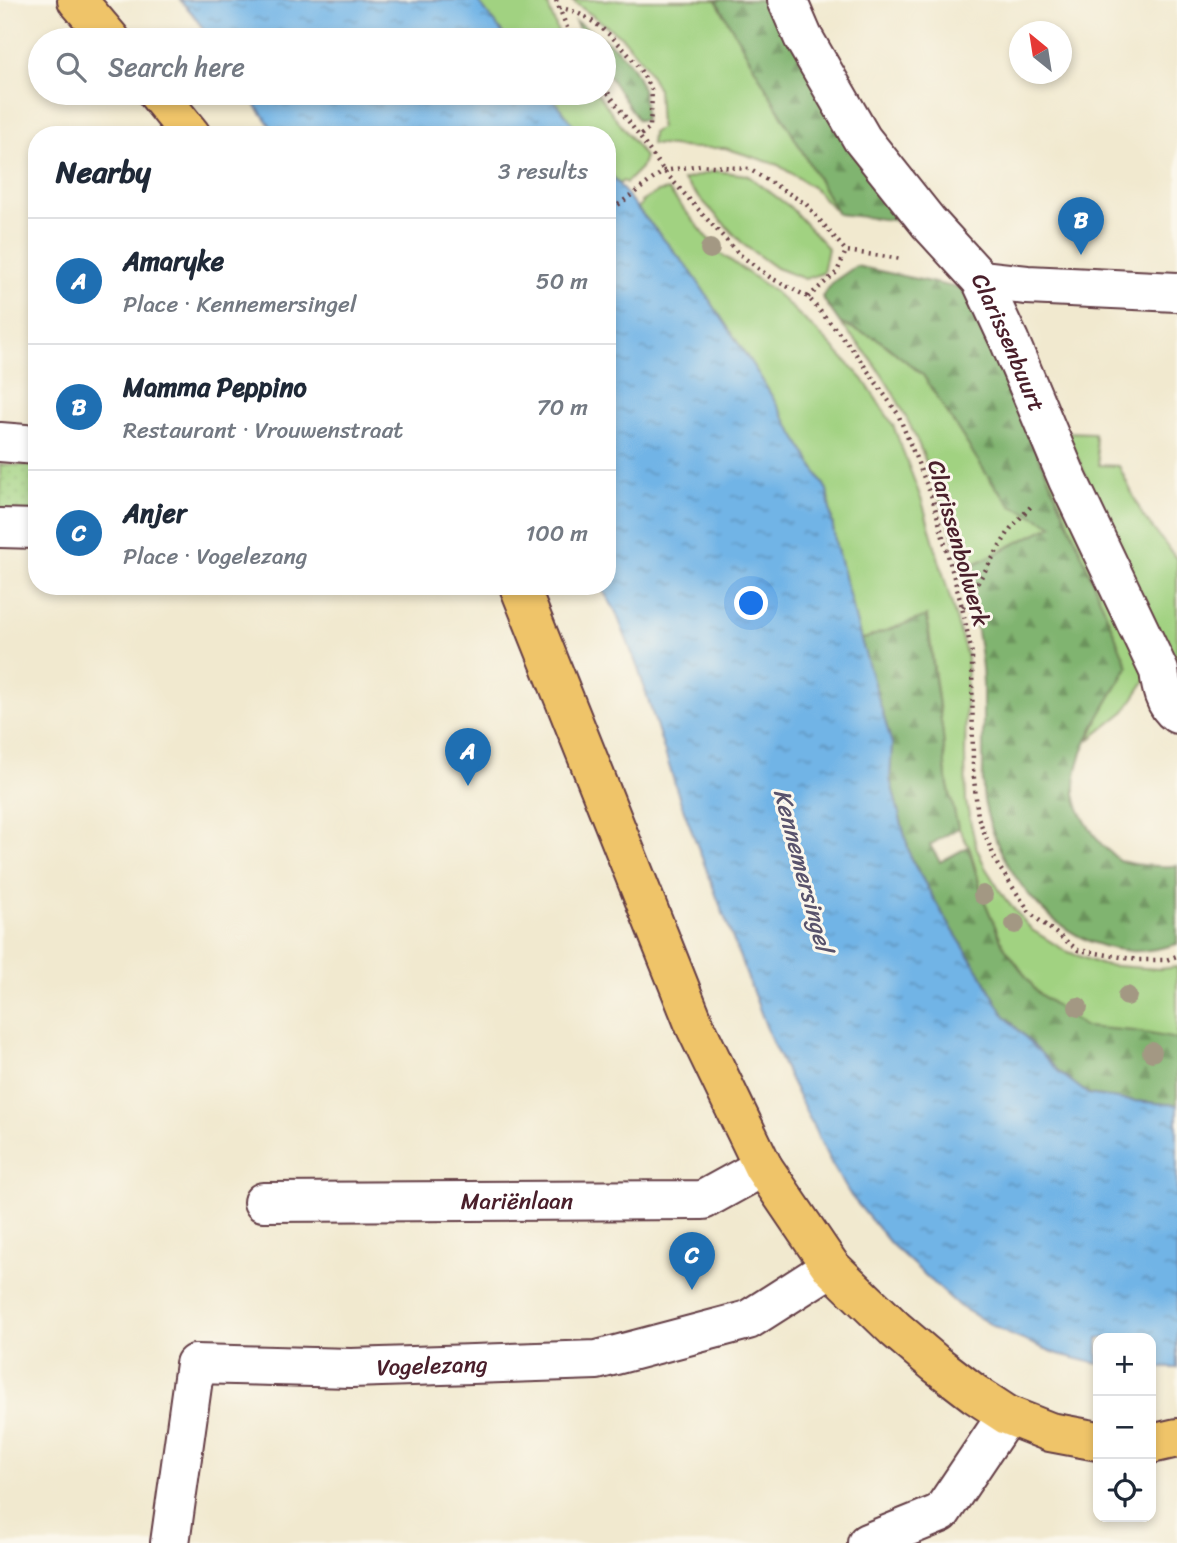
<!DOCTYPE html>
<meta charset="utf-8">
<style>
body{margin:0;font-family:Sriracha,sans-serif;background:#f2f2f3;color:#1f2937}
.controls{position:absolute;right:21px;bottom:21px;display:grid;overflow:hidden;border-radius:14px;box-shadow:0 4px 10px #0003}
.controls button{width:63px;height:63px;display:grid;place-items:center;padding:0;border:0;border-bottom:2px solid #e0e1e3;background:#fff;color:#1f2937;font:35px sans-serif}
.compass{position:absolute;left:1009px;top:21px;width:63px;height:63px;border-radius:50%;background:#fff;box-shadow:0 4px 10px #0003;rotate:330deg}
.you{position:absolute;left:752px;top:604px;width:24px;height:24px;margin:-18px;border:5px solid #fff;border-radius:50%;background:#1a73e8;box-shadow:0 0 0 10px #1a73e833}
.badge{display:grid;place-items:center;width:46px;height:46px;border-radius:50%;background:#1f6fb2;color:#fff;font-size:23px;font-weight:700}
.pin{position:absolute;translate:-50% -58px;filter:drop-shadow(0 2px 4px #0008)}
.pin::after{content:'';position:absolute;top:37px;width:24px;height:21px;background:inherit;clip-path:polygon(0 0,100% 0,50% 100%)}
.list{margin:0;padding:0;list-style:none}
h2{display:flex;justify-content:space-between;align-items:center;height:91px;margin:0;padding:0 28px;font-size:30px}
h2 small{font-size:23px;font-weight:400;color:#747a83}
.list li{display:grid;grid-template-columns:46px 1fr auto;gap:21px;align-items:center;box-sizing:border-box;height:126px;padding:0 28px;border-top:2px solid #e0e1e3}
.list b{display:block;font-size:26px;white-space:nowrap}
.list p{margin:0;font-size:23px;white-space:nowrap;color:#747a83}
.list em{font-size:23px;font-style:normal;color:#747a83}
.icon{flex:none;width:38px;height:38px;fill:none;stroke:currentColor;stroke-width:2;stroke-linecap:round;stroke-linejoin:round}
.map{position:relative;flex:none;width:1177px;height:1543px;overflow:hidden}
.search{position:absolute;background:#fff;box-shadow:0 4px 10px #0003;left:28px;top:28px;width:588px;height:77px;display:flex;align-items:center;gap:18px;box-sizing:border-box;padding:0 24px;border-radius:38px;color:#747a83;font-size:26px}
.panel{position:absolute;background:#fff;box-shadow:0 4px 10px #0003;left:28px;top:126px;width:588px;height:469px;border-radius:28px}
.map>svg:first-child{display:block}
</style>
<div class="map">
<svg width="1177" height="1543" viewBox="0 0 1177 1543">
<defs>
<pattern id="forest-firs" width="22" height="20" patternUnits="userSpaceOnUse" patternTransform="scale(1.75)"><rect width="22" height="20" fill="#80b46f"/><path d="M5 1l3.5 6h-7zM16 11l3.5 6h-7z" fill="#6b925b"/></pattern>
<pattern id="park-dots" width="8" height="8" patternUnits="userSpaceOnUse" patternTransform="scale(1.75)"><rect width="8" height="8" fill="#a1d281"/><path d="M2 2h.1M6 6h.1" fill="none" stroke="#8cb470" stroke-width="1.8" stroke-linecap="round"/></pattern>
<pattern id="water-ripples" width="26" height="14" patternUnits="userSpaceOnUse" patternTransform="scale(1.75)"><rect width="26" height="14" fill="#71b4e6"/><path d="M2 4q2-2 4 0t4 0M15 11q2-2 4 0t4 0" fill="none" stroke="#5f92bb"/></pattern>
</defs>
<rect width="100%" height="100%" fill="#fbf7ec"/>
<filter id="ink" filterUnits="userSpaceOnUse"><feTurbulence type="fractalNoise" baseFrequency=".0143" numOctaves="2"/><feDisplacementMap in="SourceGraphic" scale="14" xChannelSelector="R" yChannelSelector="G"/><feConvolveMatrix kernelMatrix="1 2 1 2 8 2 1 2 1" color-interpolation-filters="sRGB"/></filter>
<filter id="wash" filterUnits="userSpaceOnUse"><feTurbulence type="fractalNoise" baseFrequency=".00686" numOctaves="4" result="noise"/><feDisplacementMap in="SourceGraphic" scale="28" xChannelSelector="R" yChannelSelector="G"/><feGaussianBlur stdDeviation="1.57" result="paint"/><feColorMatrix in="noise" values="0 0 0 0 0 0 0 0 0 0 0 0 0 0 0 0 0 1.4 0 .05"/><feComposite in="paint" operator="in"/></filter>
<g filter="url(#wash)">
<rect width="100%" height="100%" fill="#f1e9cf"/>
<g fill="#a1d281" stroke="#767856" stroke-width="2">
<path d="M 477,0 L 546,0 L 561,40 L 508,40 Z"/>
<path d="M 571,0 L 716,0 L 838,214 L 815,189 L 778,165 L 725,148 L 692,148 L 651,144 L 652,133 L 660,128 L 658,89 L 645,65 L 623,38 Z"/>
<path d="M 549,93 L 597,93 L 645,157 L 641,168 L 626,183 L 623,181 L 619,184 L 607,169 L 607,135 L 581,135 Z"/>
<path d="M 715,171 L 747,175 L 790,207 L 828,248 L 823,273 L 805,279 L 776,268 L 744,245 L 683,180 Z"/>
<path d="M 668,190 L 720,253 L 775,292 L 827,341 L 863,379 L 893,425 L 922,501 L 967,657 L 965,754 L 966,802 L 976,846 L 985,867 L 1006,900 L 1032,930 L 1066,951 L 1102,965 L 1159,969 L 1177,967 L 1177,1040 L 1085,1027 L 1037,992 L 1003,945 L 984,900 L 970,849 L 958,827 L 946,777 L 943,735 L 927,616 L 861,640 L 836,546 L 827,490 L 761,378 L 690,270 L 637,208 L 642,204 L 641,202 L 657,192 Z"/>
<path d="M 967,292 L 1149,675 L 1125,711 L 1089,740 L 1098,720 L 1078,545 Z"/>
<path d="M 840,323 L 878,339 L 923,375 L 991,481 L 1012,506 L 1054,525 L 964,569 C 940,499 918,425 875,365 C 865,350 852,337 840,323 Z"/>
<path d="M 1066,432 L 1094,433 L 1099,465 L 1119,466 L 1143,516 L 1177,559 L 1177,679 Z"/>
</g>
<g fill="url(#forest-firs)" stroke="#656a4d" stroke-width="2">
<path d="M 716,0 L 775,0 L 901,213 L 899,221 L 838,214 Z"/>
<path d="M 575,21 C 605,39 634,55 643,92 C 645,101 644,111 645,120 L 638,120 L 604,69 L 604,40 L 584,40 Z"/>
<path d="M 856,266 L 972,291 L 967,293 L 1078,545 L 1128,667 C 1108,704 1072,751 1075,794 C 1077,809 1085,822 1093,833 C 1098,841 1103,847 1111,853 C 1113,855 1116,858 1119,860 C 1129,865 1167,868 1177,865 L 1177,944 C 1163,948 1144,952 1130,951 C 1053,945 998,871 984,801 C 982,789 983,776 983,764 C 983,738 983,711 983,684 C 982,648 972,605 964,569 L 1053,525 L 1012,506 L 991,481 L 923,375 L 878,339 L 840,323 L 822,297 L 833,282 Z"/>
<path d="M 926,616 L 943,735 L 946,777 L 958,828 L 930,845 L 940,862 L 968,847 L 984,900 L 1003,945 L 1037,992 L 1085,1027 L 1134,1031 L 1177,1039 L 1177,1105 L 1124,1100 L 1088,1094 L 1059,1072 L 1004,1015 L 979,971 L 945,918 L 911,859 L 890,779 L 892,744 L 861,640 Z"/>
</g>
<path fill="url(#park-dots)" stroke="#767856" stroke-width="2" d="M 0,464 L 37,466 L 37,514 L 0,512 Z"/>
<g fill="url(#water-ripples)" stroke="#5e6a88" stroke-width="2">
<path d="M 180,0 L 477,0 L 508,40 L 211,40 L 192,13 Z"/>
<path d="M 247,93 L 549,93 L 581,135 L 277,135 Z"/>
<path d="M 607,169 L 637,208 L 690,270 L 761,378 L 827,490 L 836,546 L 861,640 L 892,744 L 890,779 L 911,859 L 945,918 L 979,971 L 1004,1015 L 1059,1072 L 1088,1094 L 1124,1100 L 1177,1105 L 1177,1368 L 1151,1368 L 1151,1338 L 1098,1338 L 1098,1364 L 1058,1354 L 1006,1333 L 959,1306 L 891,1244 L 851,1196 L 830,1161 L 772,1042 L 680,800 L 639,671 L 615,610 L 600,586 L 607,586 Z"/>
</g>
</g>
<g filter="url(#ink)">
<g fill="none" stroke-linecap="round" stroke-linejoin="round">
<defs>
<g id="minor">
<path id="s1" d="M 787,0 L 803,37 L 862,139 L 928,222 L 981,280 L 1009,340 L 1068,480 L 1159,671 C 1161,686 1164,705 1177,714"/>
<path d="M 981,280 L 1027,285 L 1177,292"/>
<path d="M 0,442 L 37,445"/>
<path d="M 0,528 L 37,529"/>
<path id="s2" d="M 263,1202 L 703,1200 L 763,1167"/>
<path id="s3" d="M 170,1543 L 195,1364 L 351,1368 L 597,1360 L 748,1320 L 831,1267"/>
<path d="M 867,1543 L 941,1513 L 1007,1415"/>
</g>
<g id="major">
<path d="M 77,0 L 111,40"/>
<path d="M 157,93 L 191,135"/>
<path d="M 519,586 L 695,1026 L 763,1167 L 831,1267 L 895,1329 L 936,1364 L 975,1394 L 1007,1415 L 1050,1432 L 1098,1441"/>
<path d="M 1151,1444 L 1177,1438"/>
</g>
</defs>
<use href="#minor" stroke="#633d44" stroke-width="42"/>
<use href="#major" stroke="#633d44" stroke-width="42"/>
<g stroke="#633d44" stroke-width="4.5" stroke-dasharray="2 5" stroke-linecap="butt">
<path d="M 556,0 L 572,40"/>
<path d="M 559,8 C 592,11 631,52 646,80 C 646,81 650,88 651,89 C 653,100 650,117 650,128 L 638,137"/>
<path d="M 604,87 L 664,171 L 706,218 L 739,254 L 771,278 L 808,297 L 851,347 L 898,414 L 933,500 L 962,607 L 972,654 L 973,769 L 978,817 L 997,864 L 1031,914 L 1078,950 L 1138,960 L 1166,960 L 1177,956"/>
<path d="M 607,213 L 664,171 L 700,165 L 749,169 L 806,204 L 846,251 L 902,259"/>
<path d="M 808,297 L 837,272 L 846,251"/>
<path d="M 963,607 L 1011,528 L 1033,504"/>
</g>
<use href="#minor" stroke="#fff" stroke-width="38"/>
<use href="#major" stroke="#efc469" stroke-width="38"/>
</g>
<g fill="#a39883">
<circle cx="710" cy="249" r="10"/>
<circle cx="983" cy="895" r="10"/>
<circle cx="1015" cy="924" r="10"/>
<circle cx="1127" cy="996" r="10"/>
<circle cx="1078" cy="1007" r="10"/>
<circle cx="1152" cy="1052" r="10"/>
</g>
</g>
<g text-anchor="middle" stroke-width="6" stroke-linejoin="round" paint-order="stroke">
<g font-size="23" fill="#4a1f2b" stroke="#fbf7ec">
<text dy="8" stroke="none"><textPath href="#s1" startOffset="411">Clarissenbuurt</textPath></text>
<text transform="translate(959 543) rotate(74)" y="8">Clarissenbolwerk</text>
<text dy="8" stroke="none"><textPath href="#s2" startOffset="254">Mariënlaan</textPath></text>
<text dy="8" stroke="none"><textPath href="#s3" startOffset="418">Vogelezang</textPath></text>
</g>
<g font-size="24" font-style="italic" fill="#58536c" stroke="#fbf7ec">
<text transform="translate(803 870) rotate(75)" y="8">Kennemersingel</text>
</g>
</g>
</svg>
<div class="controls">
<button>+</button>
<button>−</button>
<button><svg class="icon" aria-label="locate" viewBox="0 0 24 24"><circle cx="12" cy="12" r="6"/><path d="M12 2v4M12 18v4M2 12h4M18 12h4"/></svg></button>
</div>
<svg class="compass" viewBox="-18 -18 36 36"><path d="M0-13l5 13h-10z" fill="#e53935"/><path d="M0 13l5-13h-10z" fill="#747a83"/></svg>
<div class="you"></div>
<div class="pin badge" style="left:468px;top:786px">A</div>
<div class="pin badge" style="left:1081px;top:255px">B</div>
<div class="pin badge" style="left:692px;top:1290px">C</div>
<div class="search"><svg class="icon" aria-label="search" viewBox="0 0 24 24"><circle cx="10" cy="10" r="6"/><path d="M15 15l6 6"/></svg>Search here</div>
<section class="panel">
<h2>Nearby<small>3 results</small></h2>
<ul class="list">
<li><span class="badge">A</span><div><b>Amaryke</b><p>Place · Kennemersingel</p></div><em>50 m</em></li>
<li><span class="badge">B</span><div><b>Mamma Peppino</b><p>Restaurant · Vrouwenstraat</p></div><em>70 m</em></li>
<li><span class="badge">C</span><div><b>Anjer</b><p>Place · Vogelezang</p></div><em>100 m</em></li>
</ul>
</section>
</div>
